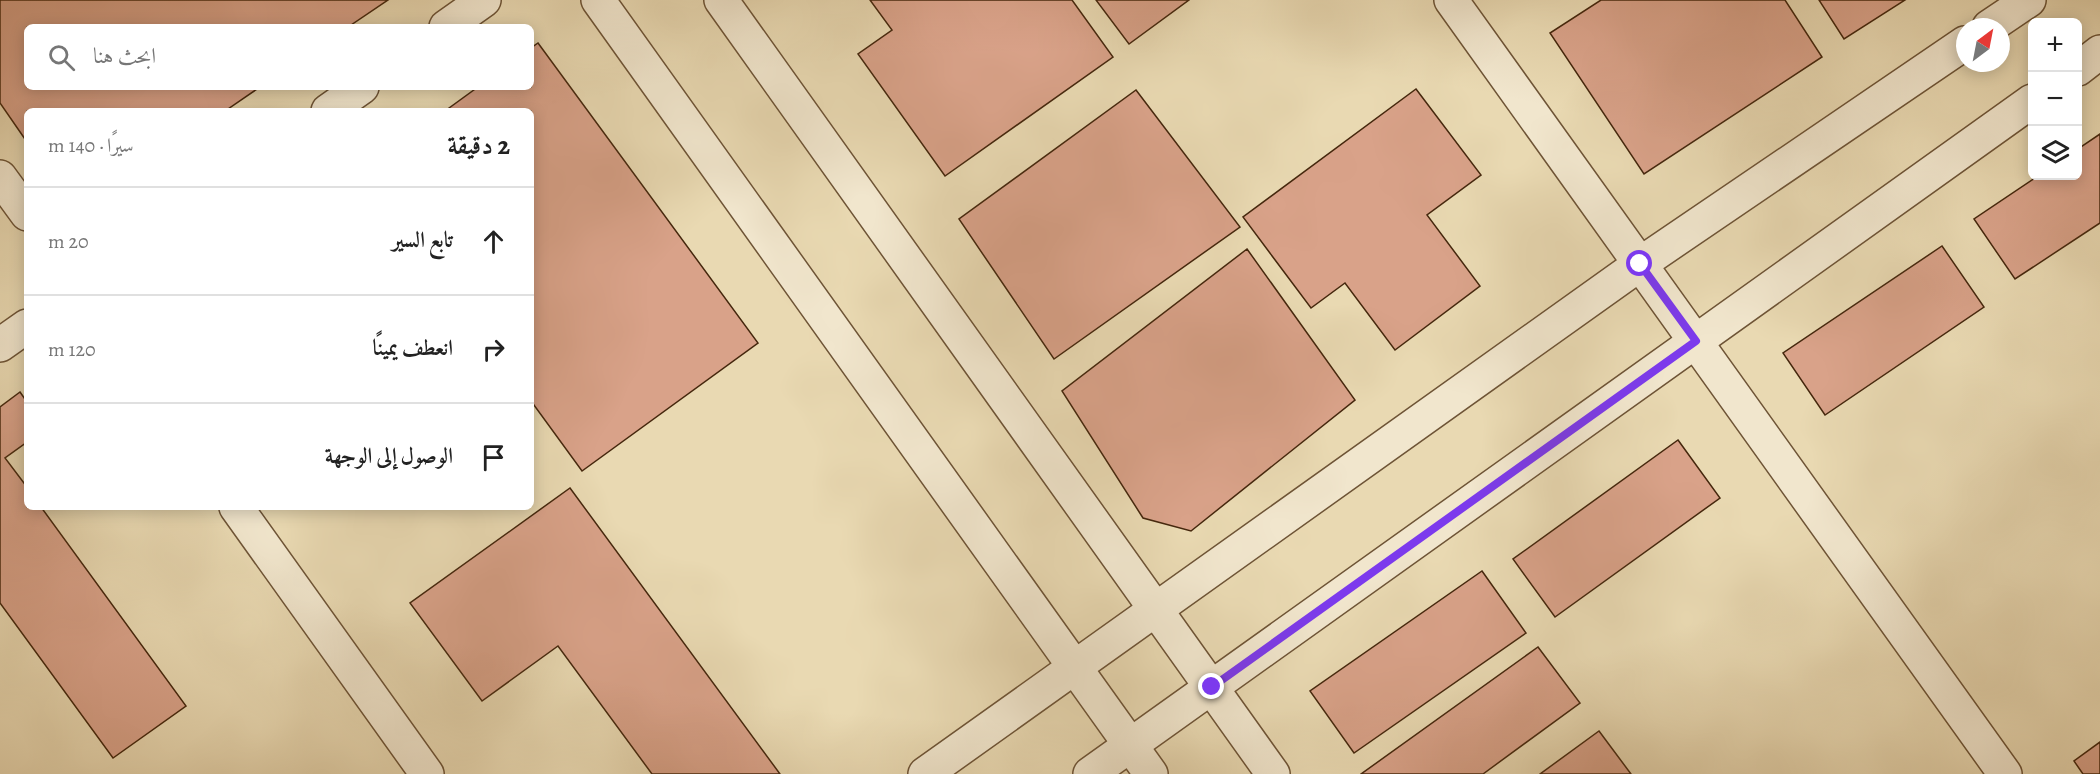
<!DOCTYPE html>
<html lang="ar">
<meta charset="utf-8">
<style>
body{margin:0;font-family:Alegreya,Amiri,serif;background:#f6f6f6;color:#222;direction:rtl}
.controls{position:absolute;right:18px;top:18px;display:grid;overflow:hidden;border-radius:9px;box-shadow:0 3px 15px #0003}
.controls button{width:54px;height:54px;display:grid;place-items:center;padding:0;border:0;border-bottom:2px solid #e0e0e0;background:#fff;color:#222;font:30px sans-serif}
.compass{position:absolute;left:1956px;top:18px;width:54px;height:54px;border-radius:50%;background:#fff;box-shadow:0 3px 15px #0003;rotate:32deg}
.stop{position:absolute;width:18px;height:18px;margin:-14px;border:4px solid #7c3aed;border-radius:50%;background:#fff}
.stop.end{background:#7c3aed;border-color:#fff;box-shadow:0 2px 6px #0008}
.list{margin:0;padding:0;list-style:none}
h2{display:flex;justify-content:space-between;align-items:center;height:78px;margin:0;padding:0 24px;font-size:26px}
h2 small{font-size:20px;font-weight:400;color:#767676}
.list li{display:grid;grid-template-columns:39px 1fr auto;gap:18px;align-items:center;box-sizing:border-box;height:108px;padding:0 24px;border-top:2px solid #e0e0e0}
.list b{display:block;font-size:22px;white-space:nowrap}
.list em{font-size:20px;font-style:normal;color:#767676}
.icon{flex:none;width:33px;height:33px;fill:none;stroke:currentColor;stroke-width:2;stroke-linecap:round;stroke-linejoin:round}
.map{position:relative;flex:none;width:2100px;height:774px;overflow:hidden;direction:ltr}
.search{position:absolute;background:#fff;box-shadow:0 3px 15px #0003;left:24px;top:24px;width:510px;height:66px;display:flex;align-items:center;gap:15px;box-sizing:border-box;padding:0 21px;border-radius:9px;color:#767676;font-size:22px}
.panel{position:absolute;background:#fff;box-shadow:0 3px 15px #0003;left:24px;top:108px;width:510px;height:402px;border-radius:9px;direction:rtl}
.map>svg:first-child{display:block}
</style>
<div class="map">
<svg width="2100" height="774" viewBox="0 0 2100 774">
<rect width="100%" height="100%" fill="#e9d9b2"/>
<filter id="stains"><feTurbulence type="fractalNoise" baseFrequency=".00333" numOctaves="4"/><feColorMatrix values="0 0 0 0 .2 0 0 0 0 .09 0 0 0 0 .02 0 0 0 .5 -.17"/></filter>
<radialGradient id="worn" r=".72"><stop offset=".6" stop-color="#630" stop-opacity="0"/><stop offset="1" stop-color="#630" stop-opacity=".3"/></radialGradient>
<g fill="#d9a289" stroke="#45270d" stroke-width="1.5">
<path d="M 0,0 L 388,0 L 348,27 L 27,27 L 27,87 L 260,87 L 225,111 L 27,111 L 27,142 L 0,103 Z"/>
<path d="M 870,0 L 1072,0 L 1113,57 L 945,176 L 858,54 L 892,30 Z"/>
<path d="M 1096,0 L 1189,0 L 1129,44 Z"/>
<path d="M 1601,0 L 1785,0 L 1822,57 L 1644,174 L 1550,33 Z"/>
<path d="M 1819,0 L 1905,0 L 1844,39 Z"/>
<path d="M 538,43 L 758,343 L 582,471 L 531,401 L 531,111 L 445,111 L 478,87 L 531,87 L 531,48 Z"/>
<path d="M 1416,89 L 1481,175 L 1427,215 L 1480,286 L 1395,350 L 1345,283 L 1311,308 L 1243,217 Z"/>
<path d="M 1136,90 L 1240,227 L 1054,359 L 959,219 Z"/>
<path d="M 2100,134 L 2100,223 L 2015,279 L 1974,219 L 2038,176 L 2078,176 L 2078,149 Z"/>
<path d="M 1942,246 L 1984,307 L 1825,415 L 1783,353 Z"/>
<path d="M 1247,249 L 1355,400 L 1191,531 L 1143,518 L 1062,391 Z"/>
<path d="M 20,392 L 27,402 L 27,442 L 5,458 L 27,487 L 27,507 L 41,507 L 186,706 L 113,758 L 0,603 L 0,407 Z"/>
<path d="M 1678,440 L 1720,498 L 1555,617 L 1513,559 Z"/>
<path d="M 570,488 L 780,774 L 652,774 L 558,646 L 482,701 L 410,603 Z"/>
<path d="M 1482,571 L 1526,633 L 1354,753 L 1310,691 Z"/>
<path d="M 1538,647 L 1580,703 L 1483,774 L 1361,774 Z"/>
<path d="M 1599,731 L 1631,774 L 1540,774 Z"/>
<path d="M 2100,742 L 2100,774 L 2083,774 L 2074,761 Z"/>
</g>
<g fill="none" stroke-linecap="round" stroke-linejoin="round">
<defs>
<g id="minor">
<path d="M 598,0 L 1151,774"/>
<path d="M 721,0 L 1273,774"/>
<path d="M 1451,0 L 2005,774"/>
<path d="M 446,27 L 484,0"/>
<path d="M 1989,27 L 2029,0"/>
<path d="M 2078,69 L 2100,52"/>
<path d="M 328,111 L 362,87"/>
<path d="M 0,177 L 27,214"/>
<path d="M 0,345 L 27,326"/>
<path d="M 236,507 L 427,774"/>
<path d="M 925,774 L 1640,264 L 1965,43"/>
<path d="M 1090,774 L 2032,101"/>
</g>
</defs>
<use href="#minor" stroke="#6e5436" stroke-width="36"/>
<use href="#minor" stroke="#f1e6cd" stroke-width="33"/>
</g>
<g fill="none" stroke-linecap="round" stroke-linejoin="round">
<path stroke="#7c3aed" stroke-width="8" d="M 1212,687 L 1696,341 L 1640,264"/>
</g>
<rect width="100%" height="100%" filter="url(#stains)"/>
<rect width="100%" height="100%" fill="url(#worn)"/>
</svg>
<div class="controls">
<button>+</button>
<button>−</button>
<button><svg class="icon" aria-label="layers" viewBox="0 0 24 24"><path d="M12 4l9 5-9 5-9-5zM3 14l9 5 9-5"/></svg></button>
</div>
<svg class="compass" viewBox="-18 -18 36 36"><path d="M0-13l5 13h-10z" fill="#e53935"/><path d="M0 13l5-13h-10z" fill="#767676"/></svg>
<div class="stop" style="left:1640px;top:264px"></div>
<div class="stop end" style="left:1212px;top:687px"></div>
<div class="search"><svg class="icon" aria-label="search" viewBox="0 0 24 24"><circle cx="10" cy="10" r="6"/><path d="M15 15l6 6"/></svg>ابحث هنا</div>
<section class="panel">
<h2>2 دقيقة<small>سيرًا · 140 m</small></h2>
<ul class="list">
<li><svg class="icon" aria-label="ahead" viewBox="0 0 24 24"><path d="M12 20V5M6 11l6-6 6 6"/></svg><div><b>تابع السير</b></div><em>20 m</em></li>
<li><svg class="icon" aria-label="right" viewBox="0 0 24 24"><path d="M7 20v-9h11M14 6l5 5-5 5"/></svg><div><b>انعطف يمينًا</b></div><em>120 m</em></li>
<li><svg class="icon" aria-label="arrive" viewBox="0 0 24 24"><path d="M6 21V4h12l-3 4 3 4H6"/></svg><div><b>الوصول إلى الوجهة</b></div></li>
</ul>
</section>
</div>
